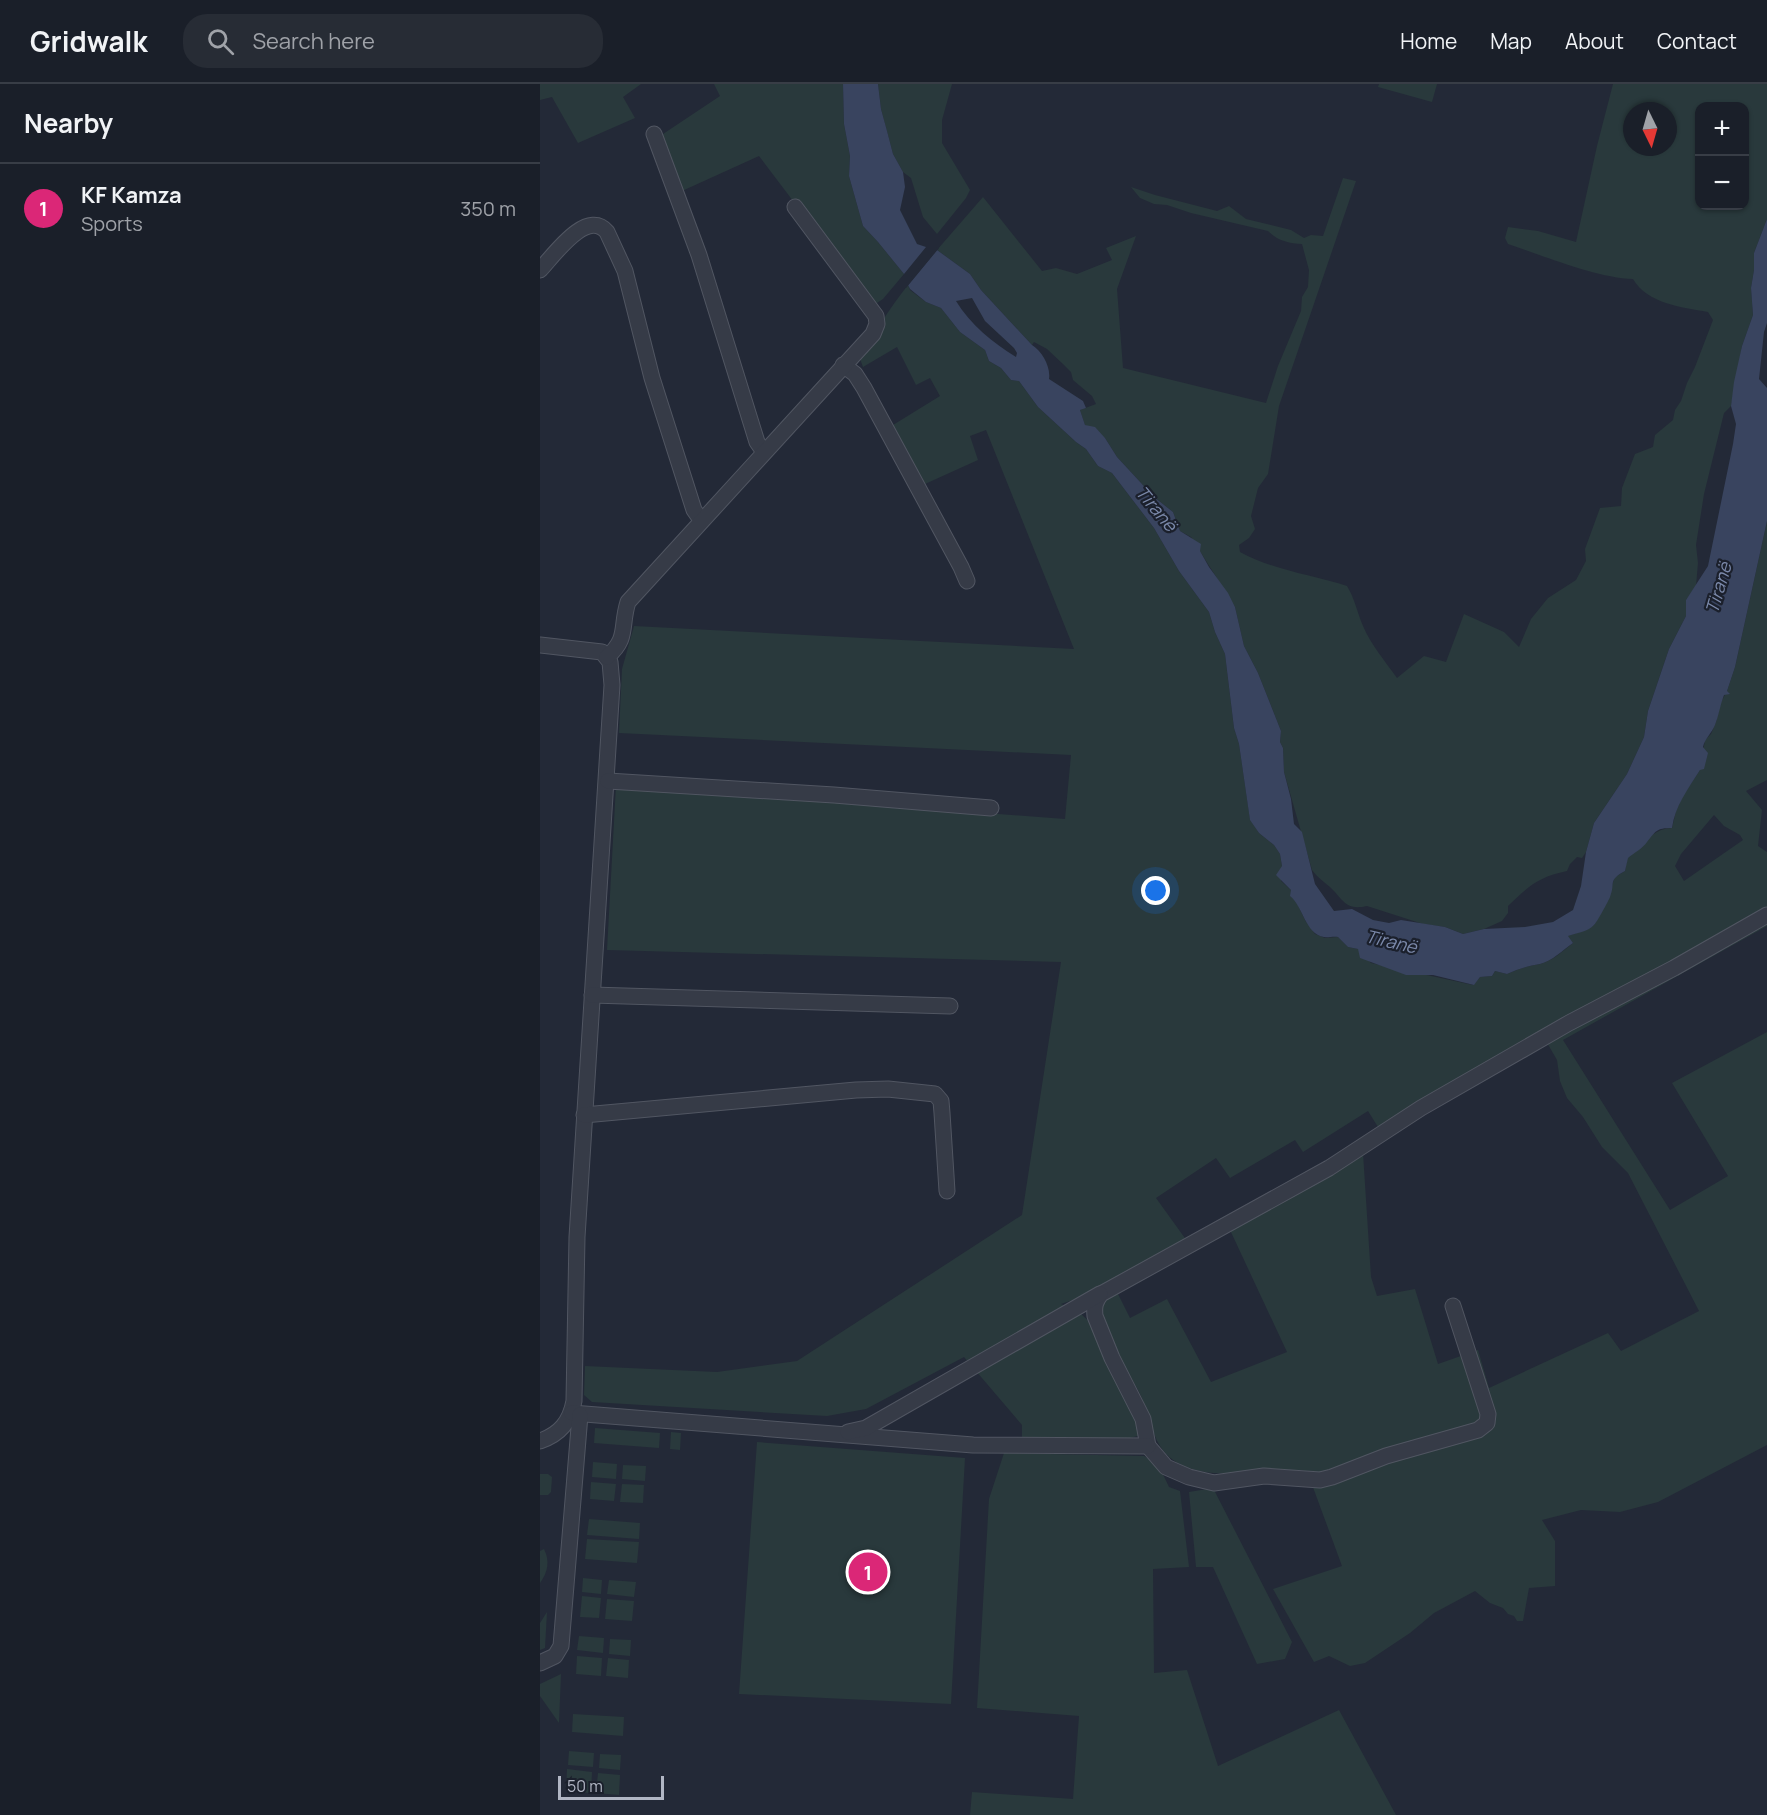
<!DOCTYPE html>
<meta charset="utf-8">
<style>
body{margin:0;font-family:Manrope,sans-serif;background:#272c35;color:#f1f3f6}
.controls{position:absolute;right:18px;top:18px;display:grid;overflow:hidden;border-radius:12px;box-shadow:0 2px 4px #0004}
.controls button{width:54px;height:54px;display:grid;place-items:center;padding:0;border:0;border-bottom:2px solid #383d46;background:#1a1f29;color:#f1f3f6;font:30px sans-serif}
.compass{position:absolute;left:1083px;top:18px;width:54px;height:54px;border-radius:50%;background:#1a1f29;box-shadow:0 2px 4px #0004;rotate:175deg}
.scale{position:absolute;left:18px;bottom:15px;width:106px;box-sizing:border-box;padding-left:6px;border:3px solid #b1b6c4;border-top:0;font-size:16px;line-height:21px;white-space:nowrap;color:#b1b6c4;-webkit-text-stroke:4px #1b202c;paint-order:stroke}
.you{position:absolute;left:616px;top:807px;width:21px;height:21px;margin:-15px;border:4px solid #fff;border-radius:50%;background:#1a73e8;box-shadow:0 0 0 9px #1a73e833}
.badge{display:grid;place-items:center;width:39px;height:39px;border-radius:50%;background:#db2777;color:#fff;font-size:20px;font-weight:700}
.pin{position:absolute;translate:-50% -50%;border:3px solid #fff;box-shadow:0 2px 6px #0006}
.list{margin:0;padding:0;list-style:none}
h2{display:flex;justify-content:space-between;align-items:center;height:78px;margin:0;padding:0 24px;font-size:26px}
h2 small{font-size:20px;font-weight:400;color:#9fa2a8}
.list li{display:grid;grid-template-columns:39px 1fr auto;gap:18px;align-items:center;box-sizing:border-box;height:90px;padding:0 24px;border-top:2px solid #383d46}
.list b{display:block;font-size:22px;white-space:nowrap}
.list p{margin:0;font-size:20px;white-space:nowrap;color:#9fa2a8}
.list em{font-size:20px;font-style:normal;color:#9fa2a8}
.icon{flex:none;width:33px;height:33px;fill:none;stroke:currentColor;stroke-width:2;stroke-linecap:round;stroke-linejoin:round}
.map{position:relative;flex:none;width:1227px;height:1731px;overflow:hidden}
header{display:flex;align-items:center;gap:36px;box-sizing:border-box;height:84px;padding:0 30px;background:#1a1f29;border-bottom:2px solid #383d46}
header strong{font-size:28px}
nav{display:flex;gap:33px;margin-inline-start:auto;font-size:21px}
.search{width:420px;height:54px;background:#272c35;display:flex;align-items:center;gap:15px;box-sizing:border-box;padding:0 21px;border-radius:24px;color:#9fa2a8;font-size:22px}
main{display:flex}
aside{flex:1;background:#1a1f29}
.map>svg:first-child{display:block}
</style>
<header>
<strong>Gridwalk</strong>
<div class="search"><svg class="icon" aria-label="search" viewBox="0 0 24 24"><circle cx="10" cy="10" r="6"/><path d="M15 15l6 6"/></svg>Search here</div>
<nav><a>Home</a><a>Map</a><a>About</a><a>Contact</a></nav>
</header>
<main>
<aside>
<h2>Nearby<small></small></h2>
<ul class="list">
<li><span class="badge">1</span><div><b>KF Kamza</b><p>Sports</p></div><em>350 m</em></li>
</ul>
</aside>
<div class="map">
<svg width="1227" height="1731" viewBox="0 0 1227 1731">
<rect width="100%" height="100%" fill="#232937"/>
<g fill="#29393c" fill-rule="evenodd">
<path d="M 0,0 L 101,0 L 83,13 L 95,34 L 38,59 L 12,13 L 0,16 Z"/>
<path d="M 174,0 L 303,0 L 304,40 L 310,72 L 309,92 L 323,142 L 338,158 L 364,190 L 343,215 L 337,219 L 329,213 L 306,187 L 219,72 L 142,107 L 120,52 L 180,12 Z"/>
<path d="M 338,0 L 412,0 L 402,36 L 402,59 L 430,106 L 426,114 L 397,150 L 383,133 L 371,94 L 363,88 L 353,70 L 341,25 Z"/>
<path d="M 839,0 L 897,0 L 892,18 L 838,3 Z"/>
<path d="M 1073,0 L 1227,0 L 1227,135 L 1214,169 L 1214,186 L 1211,204 L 1213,231 L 1202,262 L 1191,322 L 1184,329 L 1164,410 L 1156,461 L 1158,479 L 1156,502 L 1146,516 L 1146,532 L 1129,565 L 1108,627 L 1104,653 L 1087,690 L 1054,739 L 1046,768 L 1042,774 L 1037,773 L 1030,780 L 1027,787 C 998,793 989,802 968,822 L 968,829 L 962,837 L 944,845 L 923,850 L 905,843 L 883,840 L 827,822 C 805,827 803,815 790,803 C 783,797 778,794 772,786 L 744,688 L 743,664 L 740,658 L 741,647 L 718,589 L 704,562 L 695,523 L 651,453 L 640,447 L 633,428 L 614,413 L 577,373 L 565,354 L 545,341 L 540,326 L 556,320 L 552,312 L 533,296 L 531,288 L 524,281 L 507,265 L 494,258 L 492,261 L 441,206 L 430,190 L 397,166 L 443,113 L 502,187 L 516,184 L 537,190 L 572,176 L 566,164 L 596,152 L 577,205 L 583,284 L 726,319 L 738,282 L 761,227 L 762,213 L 768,203 L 769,186 L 762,160 C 749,159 738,157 728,147 L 651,129 L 627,121 L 614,120 L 600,114 L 591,103 L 615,111 L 677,127 L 689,122 L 706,135 L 751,146 L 764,154 L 771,151 L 783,152 L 803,94 L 816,97 L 739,322 L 728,390 L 718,404 L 711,432 L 715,445 L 709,454 L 699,461 L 700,468 C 733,486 772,491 807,502 C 815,515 817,528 823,542 C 831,561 845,577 857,594 L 884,572 L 906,578 L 924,530 L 964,548 L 979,563 L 991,535 L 1008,514 L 1036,496 L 1046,477 L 1045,465 L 1060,424 L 1081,422 L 1082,404 L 1095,370 L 1113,363 L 1115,351 L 1133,336 L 1135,326 L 1141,317 L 1147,299 L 1155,283 L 1173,236 L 1168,228 C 1141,223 1108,220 1093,195 C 1057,194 1004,172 968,160 L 965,154 L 968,143 L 998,147 L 1036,158 L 1057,62 ZM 1160,22 L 1204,22 L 1204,122 L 1160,122 ZM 1092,27 L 1128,27 L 1128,63 L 1092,63 Z"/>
<path d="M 368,201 L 370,206 L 386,218 L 401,224 L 420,248 L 445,266 L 449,277 L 461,284 L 471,296 L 479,297 L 498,323 L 536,358 L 546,365 L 558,382 L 572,389 L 614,444 L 639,487 L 669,528 L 675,548 L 685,570 L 694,644 L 699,660 L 710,735 L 719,749 L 734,761 L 740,770 L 742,782 L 741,797 L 751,806 L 765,836 L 775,850 L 785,854 L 798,853 L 808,863 L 818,865 L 831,879 L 933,901 L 940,893 L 952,892 L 955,887 L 967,890 C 978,885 988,882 1000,880 C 1012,877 1023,867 1033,859 L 1027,852 L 1046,846 L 1054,841 L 1064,823 L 1075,793 L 1085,787 L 1087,774 C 1104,762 1110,745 1132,744 L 1136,727 L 1144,710 L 1160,686 L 1165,656 L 1171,650 L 1176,638 L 1181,618 L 1187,607 L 1195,583 L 1227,437 L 1227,696 L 1206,707 L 1222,726 L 1218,762 L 1227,768 L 1227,829 L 838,1043 L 828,1027 L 763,1068 L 755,1056 L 690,1094 L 676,1074 L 616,1114 L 647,1157 L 545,1212 L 521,1220 L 540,1229 L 556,1244 L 598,1342 L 598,1352 L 582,1356 L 482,1353 L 482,1341 L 424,1273 L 326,1325 L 287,1332 L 52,1318 L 44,1311 L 45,1282 L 177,1288 L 257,1277 L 482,1131 L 521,878 L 67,866 L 76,701 L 525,735 L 531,671 L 79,649 L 82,585 L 94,542 L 534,565 L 446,346 L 430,352 L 438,376 L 385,400 L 353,341 L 400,312 L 390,294 L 376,301 L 357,263 L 323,283 L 319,272 C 336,248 350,223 368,201 ZM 1174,731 L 1184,742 L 1200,751 L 1203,756 L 1144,797 L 1135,782 L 1141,770 Z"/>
<path d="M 1227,836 L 1227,842 L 1023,956 L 1130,1126 L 1188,1092 L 1132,999 L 1227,948 L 1227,1361 L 1118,1418 L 1080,1428 L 1041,1426 L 1002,1436 L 1015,1457 L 1015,1502 L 989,1504 L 983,1537 L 977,1537 L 974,1532 L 968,1530 L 963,1524 L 950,1519 L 935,1507 L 894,1529 L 870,1549 L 825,1579 L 810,1582 L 789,1572 L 774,1578 L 733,1505 L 802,1482 L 767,1387 C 723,1383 648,1406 620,1362 C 611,1348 607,1322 598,1306 C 584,1279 563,1249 561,1218 L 577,1208 L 590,1234 L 627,1215 L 671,1298 L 747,1268 L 690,1146 L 823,1069 L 831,1193 L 837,1212 L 875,1205 L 898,1280 L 938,1266 L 949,1304 L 1068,1249 L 1081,1267 L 1159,1227 L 1088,1089 L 1062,1063 L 1043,1033 L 1027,1014 L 1020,997 L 1017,976 L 1006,957 Z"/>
<path d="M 55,1344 L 120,1349 L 119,1364 L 54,1359 Z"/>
<path d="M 131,1348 L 141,1349 L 140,1366 L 130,1365 Z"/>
<path d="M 217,1358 L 425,1374 L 411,1620 L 199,1610 Z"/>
<path d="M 464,1369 L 604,1372 L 618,1380 L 629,1403 L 640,1407 L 649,1483 L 613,1485 L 614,1589 L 647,1586 L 678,1682 L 799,1626 L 856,1731 L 430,1731 L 432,1708 L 533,1715 L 539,1632 L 437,1624 L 449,1415 Z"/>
<path d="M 53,1378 L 77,1380 L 76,1395 L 52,1393 Z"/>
<path d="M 83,1381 L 106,1382 L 105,1397 L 82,1395 Z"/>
<path d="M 0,1390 L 8,1390 L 12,1393 L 11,1408 L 8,1411 L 0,1411 Z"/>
<path d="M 51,1398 L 76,1400 L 74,1417 L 50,1415 Z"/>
<path d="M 82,1400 L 104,1401 L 103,1419 L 80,1418 Z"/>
<path d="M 673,1404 L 752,1558 L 745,1575 L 717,1580 L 673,1483 L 656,1483 L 649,1408 Z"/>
<path d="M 49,1435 L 100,1439 L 99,1455 L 47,1451 Z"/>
<path d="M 47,1455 L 99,1458 L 97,1479 L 45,1475 Z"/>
<path d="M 4,1465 C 10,1477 8,1488 0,1499 L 0,1467 Z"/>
<path d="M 43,1494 L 62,1496 L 61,1510 L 42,1508 Z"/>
<path d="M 69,1496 L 96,1498 L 94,1513 L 67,1510 Z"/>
<path d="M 42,1512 L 61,1514 L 59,1534 L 40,1533 Z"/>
<path d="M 67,1515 L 94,1517 L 92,1537 L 65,1535 Z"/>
<path d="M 7,1528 L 5,1564 L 0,1566 L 0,1539 Z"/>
<path d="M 39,1552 L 64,1554 L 63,1569 L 37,1566 Z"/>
<path d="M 70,1555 L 91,1556 L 90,1572 L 69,1570 Z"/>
<path d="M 37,1572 L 62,1574 L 61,1592 L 36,1590 Z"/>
<path d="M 68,1574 L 89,1576 L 88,1594 L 66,1592 Z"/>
<path d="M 21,1590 L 19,1639 L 0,1612 L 0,1600 Z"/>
<path d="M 33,1630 L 84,1633 L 83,1652 L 32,1648 Z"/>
<path d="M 29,1667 L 54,1669 L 53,1683 L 28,1681 Z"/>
<path d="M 60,1670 L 81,1671 L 80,1686 L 59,1684 Z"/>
<path d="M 27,1685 L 52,1688 L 51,1709 L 26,1707 Z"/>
<path d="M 58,1689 L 80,1691 L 79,1711 L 56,1709 Z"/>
</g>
<g fill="#39445f" fill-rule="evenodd">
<path d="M 303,0 L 338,0 L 341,25 L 347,47 L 353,70 L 363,88 L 365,103 L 360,126 L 377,160 L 386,163 L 364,190 L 338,158 L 323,142 L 309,92 L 310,72 L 304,40 Z"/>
<path d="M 1227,135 L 1227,239 L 1224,248 L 1219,295 L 1227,304 L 1227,437 L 1195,583 L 1187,607 L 1190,610 L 1184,611 C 1180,621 1179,631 1175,641 C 1172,649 1165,654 1163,663 L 1168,669 L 1164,685 L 1160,686 C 1148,705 1135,722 1132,744 C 1116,744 1116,747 1107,758 C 1103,764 1094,769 1088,774 L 1085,787 C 1067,797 1076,798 1070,813 C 1069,816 1056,840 1054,841 C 1048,848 1036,849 1028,852 L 1033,859 C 1023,866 1012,877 1000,880 C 988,882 978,885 967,890 L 955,887 L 952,892 L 940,893 L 934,901 L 893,891 L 866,891 L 820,874 L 818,865 L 808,863 L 798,853 C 793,852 788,854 784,853 C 765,850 763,822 750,812 L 751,806 L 736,791 L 742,782 L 740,770 L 734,761 L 719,749 L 710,736 L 699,660 L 694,644 L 685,570 L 675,548 L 669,528 L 639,487 L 614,444 L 572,389 L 558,382 L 546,365 L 536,358 L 498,323 L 479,297 L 471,296 L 461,284 L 449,277 L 445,266 L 420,248 L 401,224 L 386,218 L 370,205 L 368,201 L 397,166 L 430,190 L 441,206 L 492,261 C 502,267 511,283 509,295 L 543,317 L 546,324 L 540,326 L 545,341 L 555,343 L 565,354 L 577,373 L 614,413 L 633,428 L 640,447 L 661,460 L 660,467 L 669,483 L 688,509 L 695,523 L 704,562 L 718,589 L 741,647 L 740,658 L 743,664 L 744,688 L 751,715 L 754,740 L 762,748 L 775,800 L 794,827 L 812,825 L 833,836 L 849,839 L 861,836 L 905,843 L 923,850 L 944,845 L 985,843 L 1013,838 L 1033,826 L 1041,802 L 1046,768 L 1054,739 L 1087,690 L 1104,653 L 1108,627 L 1129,565 L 1146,532 L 1146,516 L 1168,482 L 1193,360 L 1196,340 L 1191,322 L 1194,298 L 1202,262 L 1213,231 L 1211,204 L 1214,186 L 1214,169 ZM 432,214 L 445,237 L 474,264 L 477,269 L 476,273 C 453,259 430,240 416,217 Z"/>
</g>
<path fill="#232937" d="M 397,163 L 399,164 L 366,204 L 366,199 Z"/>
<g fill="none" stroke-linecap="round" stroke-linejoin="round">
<defs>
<g id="minor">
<path d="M 114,50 L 159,171 L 217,358 L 224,368"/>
<path d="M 0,186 C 14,171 47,124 67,148 L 85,187 L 112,294 L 154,426 L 161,436"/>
<path d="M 303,281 L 315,290 L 324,304 L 421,483 L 427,497"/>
<path d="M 0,561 L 62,568 L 70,578 L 72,601 L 37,1153 L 34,1317 C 30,1338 20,1350 0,1357"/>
<path d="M 67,573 C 89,554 80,543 88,518 L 333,250 L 337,240 L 336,232 L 255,123"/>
<path d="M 68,697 L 294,711 L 451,724"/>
<path d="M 52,911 L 410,922"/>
<path d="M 44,1031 L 316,1006 L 348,1005 L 395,1010 L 401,1017 L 402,1029 L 407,1107"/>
<path d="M 913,1222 L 948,1330 L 947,1339 L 938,1346 L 846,1372 L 792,1393 L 780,1396 L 724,1392 L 674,1399 L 649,1393 L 626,1383 L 608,1362 L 603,1335 L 572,1274 L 555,1232 C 554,1222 555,1218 561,1210 L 789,1084 L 881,1024 L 1029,939 L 1134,884 L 1227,831"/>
<path d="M 32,1329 L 433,1361 L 608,1362"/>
<path d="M 308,1348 L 326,1344 L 560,1210"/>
<path d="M 0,1579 L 15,1572 L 21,1562 L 40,1331"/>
</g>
</defs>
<use href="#minor" stroke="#515662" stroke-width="17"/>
<use href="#minor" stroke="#363b47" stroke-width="15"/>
</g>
<g text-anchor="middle" stroke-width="4.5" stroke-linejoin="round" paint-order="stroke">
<g font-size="18" font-style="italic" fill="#7b89aa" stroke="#1b202c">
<text transform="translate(616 425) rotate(50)" y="6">Tiranë</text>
<text transform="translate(1179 504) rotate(-74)" y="6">Tiranë</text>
<text transform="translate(851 858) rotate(13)" y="6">Tiranë</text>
</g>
</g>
</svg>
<div class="controls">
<button>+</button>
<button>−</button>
</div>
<svg class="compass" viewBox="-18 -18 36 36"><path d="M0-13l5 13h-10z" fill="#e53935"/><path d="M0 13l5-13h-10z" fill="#9fa2a8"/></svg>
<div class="scale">50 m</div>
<div class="you"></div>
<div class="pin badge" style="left:328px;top:1488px">1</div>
</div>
</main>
